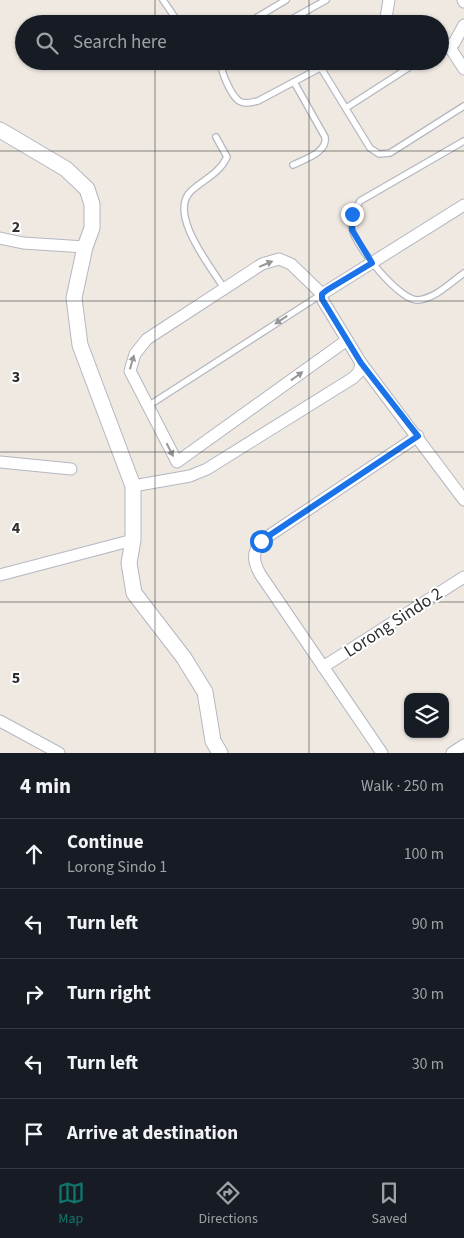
<!DOCTYPE html>
<meta charset="utf-8">
<style>
body{margin:0;font-family:"Source Sans 3",sans-serif;background:#20242c;color:#f1f3f6}
.controls{position:absolute;right:15px;bottom:15px;display:grid;overflow:hidden;border-radius:10px;box-shadow:0 1px 4px #0004}
.controls button{width:45px;height:45px;display:grid;place-items:center;padding:0;border:0;border-bottom:1px solid #363941;background:#171b24;color:#f1f3f6;font:25px sans-serif}
.stop{position:absolute;width:15px;height:15px;margin:-11px;border:4px solid #1a73e8;border-radius:50%;background:#fff}
.stop.end{background:#1a73e8;border-color:#fff;box-shadow:0 1px 5px #0008}
.list{margin:0;padding:0;list-style:none}
h2{display:flex;justify-content:space-between;align-items:center;height:65px;margin:0;padding:0 20px;font-size:21px}
h2 small{font-size:16px;font-weight:400;color:#9ea1a6}
.list li{display:grid;grid-template-columns:32px 1fr auto;gap:15px;align-items:center;box-sizing:border-box;height:70px;padding:0 20px;border-top:1px solid #363941}
.list b{display:block;font-size:19px;white-space:nowrap}
.list p{margin:0;font-size:16px;white-space:nowrap;color:#9ea1a6}
.list em{font-size:16px;font-style:normal;color:#9ea1a6}
.icon{flex:none;width:28px;height:28px;fill:none;stroke:currentColor;stroke-width:2;stroke-linecap:round;stroke-linejoin:round}
.map{position:relative;flex:none;width:464px;height:753px;overflow:hidden}
.search{position:absolute;background:#171b24;box-shadow:0 1px 4px #0004;left:15px;right:15px;top:15px;height:55px;display:flex;align-items:center;gap:12px;box-sizing:border-box;padding:0 18px;border-radius:28px;color:#9ea1a6;font-size:19px}
.sheet{height:415px;background:#171b24}
nav{display:flex;justify-content:space-around;align-items:center;box-sizing:border-box;height:70px;border-top:1px solid #363941;background:#171b24;font-size:14px;color:#9ea1a6}
nav a{display:grid;justify-items:center;gap:2px}
nav .on{color:#0f766e}
.map>svg:first-child{display:block}
</style>
<div class="map">
<svg width="464" height="753" viewBox="0 0 464 753">
<rect width="100%" height="100%" fill="#efe9e1"/>
<g fill="none" stroke-linecap="round" stroke-linejoin="round">
<defs>
<g id="service">
<path d="M 163,0 L 176,19 L 183,24"/>
<path d="M 246,24 L 286,0"/>
<path d="M 283,24 L 326,0"/>
<path d="M 221,61 C 220,71 231,95 239,101 C 245,105 252,102 258,101 L 333,61"/>
<path d="M 321,68 L 370,148 L 379,154 L 390,153 L 464,106"/>
<path d="M 346,108 L 419,61"/>
<path d="M 216,137 L 227,157 C 219,174 204,179 191,191 C 167,214 212,268 225,290"/>
<path d="M 464,141 L 360,201 C 355,210 349,218 352,229 C 356,247 400,301 418,300 C 436,298 450,283 464,273"/>
<path d="M 293,165 C 305,159 328,152 325,137 L 294,82"/>
<path d="M 148,406 L 322,294"/>
</g>
<g id="minor">
<path d="M 463,0 L 464,2"/>
<path d="M 388,24 L 386,18 L 389,0"/>
<path d="M 449,46 L 464,69"/>
<path d="M 440,51 L 454,43 L 464,25"/>
<path d="M 0,238 L 23,243 L 85,247"/>
<path d="M 322,294 L 464,205"/>
<path d="M 347,340 L 177,462 L 130,371 L 135,354 L 147,339 L 262,264 L 279,259 L 291,264 L 322,294 L 322,299 L 361,363 L 464,500"/>
<path d="M 0,462 L 71,469"/>
<path d="M 133,486 L 190,476 L 207,469 L 353,378 L 359,372 L 361,363"/>
<path d="M 0,575 L 133,540"/>
<path d="M 323,667 L 464,577"/>
<path d="M 0,721 L 59,753"/>
<path d="M 382,753 L 260,574 C 253,561 252,553 261,541 L 418,436"/>
<path d="M 452,753 L 464,745"/>
</g>
<path id="secondary" d="M 0,130 L 66,169 L 87,189 L 92,204 L 92,228 L 85,247 L 74,298 L 80,345 L 133,486 L 133,540 L 129,563 L 134,593 L 184,658 L 205,692 L 213,741 L 220,753"/>
</defs>
<use href="#service" stroke="#b4b7c1" stroke-width="8"/>
<use href="#minor" stroke="#b4b7c1" stroke-width="13"/>
<use href="#secondary" stroke="#b4b7c1" stroke-width="17"/>
<use href="#service" stroke="#fff" stroke-width="5.5"/>
<use href="#minor" stroke="#fff" stroke-width="11"/>
<use href="#secondary" stroke="#fff" stroke-width="15"/>
</g>
<defs><path id="oneway-solid" d="M-6-.8H1V-3.2L6.5 0L1 3.2V.8H-6Z" transform="scale(1.25)"/></defs>
<g fill="#969696">
<use href="#oneway-solid" transform="translate(266 264) rotate(-23)"/>
<use href="#oneway-solid" transform="translate(281 320) rotate(147)"/>
<use href="#oneway-solid" transform="translate(132 362) rotate(-74)"/>
<use href="#oneway-solid" transform="translate(297 376) rotate(-36)"/>
<use href="#oneway-solid" transform="translate(170 450) rotate(63)"/>
</g>
<g fill="none" stroke-linecap="round" stroke-linejoin="round">
<path stroke="#1a73e8" stroke-width="6" d="M 261,541 L 418,436 L 361,363 L 322,299 L 322,294 L 327,290 L 372,263 L 352,230 L 352,214"/>
</g>
<path fill="none" stroke="#2e2e2e" stroke-width="1" stroke-opacity="0.55" d="M 155,0 L 155,24M 309,0 L 309,24M 155,61 L 155,753M 309,61 L 309,753M 0,151 L 464,151M 0,301 L 464,301M 0,452 L 464,452M 0,602 L 464,602"/>
<g text-anchor="middle" stroke-width="4" stroke-linejoin="round" paint-order="stroke">
<g font-size="18" fill="#2e2e2e" stroke="#fff">
<text transform="translate(393 622) rotate(-33)" y="6">Lorong Sindo 2</text>
</g>
</g>
<g font-size="16" text-anchor="middle" font-weight="bold" fill="#2e2e2e" stroke="#fff" stroke-width="4" stroke-linejoin="round" paint-order="stroke">
<text x="16" y="232">2</text>
<text x="16" y="382">3</text>
<text x="16" y="533">4</text>
<text x="16" y="683">5</text>
</g>
</svg>
<div class="controls">
<button><svg class="icon" aria-label="layers" viewBox="0 0 24 24"><path d="M12 4l9 5-9 5-9-5zM3 14l9 5 9-5"/></svg></button>
</div>
<div class="stop" style="left:261px;top:541px"></div>
<div class="stop end" style="left:352px;top:214px"></div>
<div class="search"><svg class="icon" aria-label="search" viewBox="0 0 24 24"><circle cx="10" cy="10" r="6"/><path d="M15 15l6 6"/></svg>Search here</div>
</div>
<section class="sheet">
<h2>4 min<small>Walk · 250 m</small></h2>
<ul class="list">
<li><svg class="icon" aria-label="ahead" viewBox="0 0 24 24"><path d="M12 20V5M6 11l6-6 6 6"/></svg><div><b>Continue</b><p>Lorong Sindo 1</p></div><em>100 m</em></li>
<li><svg class="icon" aria-label="left" viewBox="0 0 24 24"><path d="M17 20v-9H6M10 6l-5 5 5 5"/></svg><div><b>Turn left</b></div><em>90 m</em></li>
<li><svg class="icon" aria-label="right" viewBox="0 0 24 24"><path d="M7 20v-9h11M14 6l5 5-5 5"/></svg><div><b>Turn right</b></div><em>30 m</em></li>
<li><svg class="icon" aria-label="left" viewBox="0 0 24 24"><path d="M17 20v-9H6M10 6l-5 5 5 5"/></svg><div><b>Turn left</b></div><em>30 m</em></li>
<li><svg class="icon" aria-label="arrive" viewBox="0 0 24 24"><path d="M6 21V4h12l-3 4 3 4H6"/></svg><div><b>Arrive at destination</b></div></li>
</ul>
</section>
<nav>
<a class="on"><svg class="icon" aria-label="map" viewBox="0 0 24 24"><path d="M3 6l6-2 6 2 6-2v14l-6 2-6-2-6 2zM9 4v14M15 6v14"/></svg>Map</a>
<a><svg class="icon" aria-label="directions" viewBox="0 0 24 24"><path d="M12 3l9 9-9 9-9-9zM9 14v-3h6M13 9l2 2-2 2"/></svg>Directions</a>
<a><svg class="icon" aria-label="saved" viewBox="0 0 24 24"><path d="M7 4h10v16l-5-4-5 4z"/></svg>Saved</a>
</nav>
